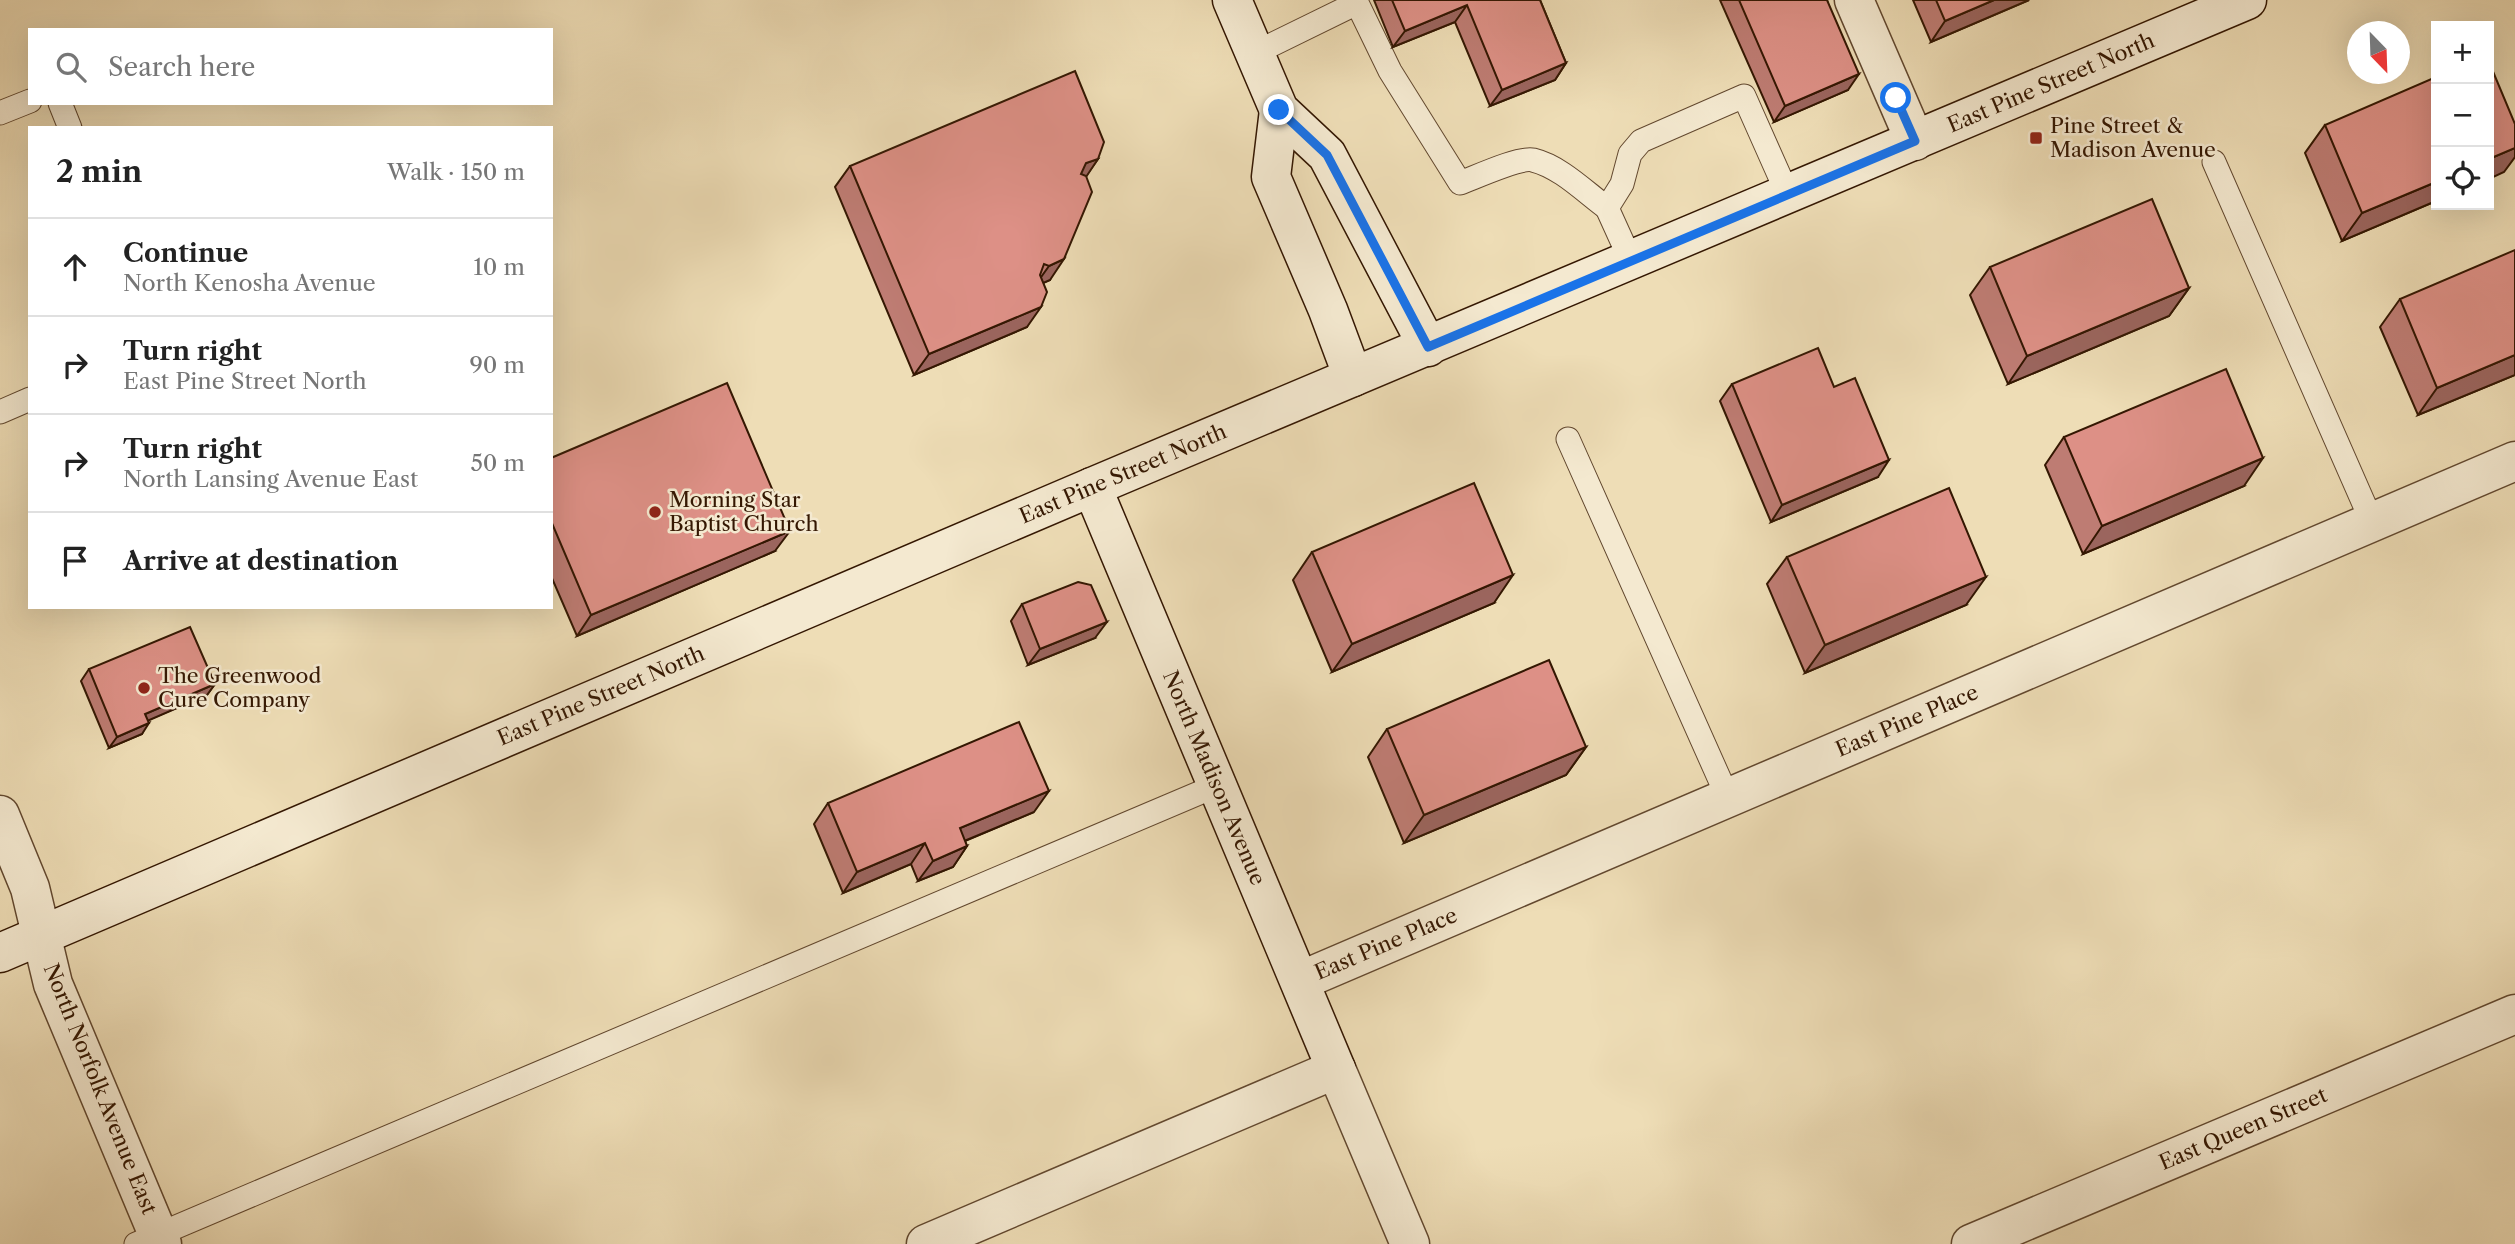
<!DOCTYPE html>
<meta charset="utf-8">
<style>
body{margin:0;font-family:"Libre Caslon Text",serif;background:#f6f6f6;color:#222}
.controls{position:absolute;right:21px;top:21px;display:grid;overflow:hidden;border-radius:0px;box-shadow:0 7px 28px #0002}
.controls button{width:63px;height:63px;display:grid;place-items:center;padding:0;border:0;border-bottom:2px solid #e0e0e0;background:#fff;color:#222;font:35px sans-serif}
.compass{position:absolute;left:2347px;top:21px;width:63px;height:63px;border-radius:50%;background:#fff;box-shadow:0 7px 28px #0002;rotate:157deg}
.stop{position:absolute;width:21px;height:21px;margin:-16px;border:5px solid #1a73e8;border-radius:50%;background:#fff}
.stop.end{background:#1a73e8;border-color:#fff;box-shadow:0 2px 7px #0008}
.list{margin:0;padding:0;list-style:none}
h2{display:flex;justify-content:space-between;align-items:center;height:91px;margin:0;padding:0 28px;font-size:30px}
h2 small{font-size:23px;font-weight:400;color:#767676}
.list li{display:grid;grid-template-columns:46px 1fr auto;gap:21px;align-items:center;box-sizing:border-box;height:98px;padding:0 28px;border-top:2px solid #e0e0e0}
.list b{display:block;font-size:26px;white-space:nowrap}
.list p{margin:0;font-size:23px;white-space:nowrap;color:#767676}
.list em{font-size:23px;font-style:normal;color:#767676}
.icon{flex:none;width:38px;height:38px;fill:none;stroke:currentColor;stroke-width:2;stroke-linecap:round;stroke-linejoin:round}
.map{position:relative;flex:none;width:2515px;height:1244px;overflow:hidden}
.search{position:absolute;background:#fff;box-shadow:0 7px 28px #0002;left:28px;top:28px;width:525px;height:77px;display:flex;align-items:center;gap:18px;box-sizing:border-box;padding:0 24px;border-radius:0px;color:#767676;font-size:26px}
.panel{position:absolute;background:#fff;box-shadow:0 7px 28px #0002;left:28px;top:126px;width:525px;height:483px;border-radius:0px}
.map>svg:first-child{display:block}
</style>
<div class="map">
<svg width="2515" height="1244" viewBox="0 0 2515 1244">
<rect width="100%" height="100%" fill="#eeddb6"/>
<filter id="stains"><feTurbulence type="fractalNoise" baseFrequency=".00286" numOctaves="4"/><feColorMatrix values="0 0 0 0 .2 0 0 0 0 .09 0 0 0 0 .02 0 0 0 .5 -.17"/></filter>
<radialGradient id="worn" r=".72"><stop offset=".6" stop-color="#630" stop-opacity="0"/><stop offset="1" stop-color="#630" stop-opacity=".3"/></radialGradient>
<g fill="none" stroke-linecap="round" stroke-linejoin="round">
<defs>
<g id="lane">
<path d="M 1255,53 L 1357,3 L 1390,71 L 1460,183 C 1476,177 1519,157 1533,160 C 1561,167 1585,192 1607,208"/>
<path d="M 60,103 L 70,128"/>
<path d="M 0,113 L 30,101"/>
<path d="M 2214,162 L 2372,522"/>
<path d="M 1631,261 L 1607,208 L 1622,184 L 1630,154 L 1641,141 L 1744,96 L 1788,195"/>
<path d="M 0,412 L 30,399"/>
<path d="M 1568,439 L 1728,798"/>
<path d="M 136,1244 L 1218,785"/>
</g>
<g id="street">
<path d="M 1854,0 L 1915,141"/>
<path d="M 0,815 L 30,888 L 53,984 L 162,1244"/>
<path d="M 1300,981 L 2515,461"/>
<path d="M 926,1244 L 1336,1069 L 1410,1244"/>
<path d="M 1971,1244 L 2515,1014"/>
</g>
<g id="secondary">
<path d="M 1232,0 L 1279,110 L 1327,155 L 1428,347"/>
<path d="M 1279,110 L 1271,177 L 1328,310 L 1353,377"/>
<path d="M 1092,487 L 1336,1069"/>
<path d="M 0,953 L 1092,487 L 2247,0"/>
</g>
</defs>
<use href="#lane" stroke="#62482f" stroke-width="25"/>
<use href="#street" stroke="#62482f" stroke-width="41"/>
<use href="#secondary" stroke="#341702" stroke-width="41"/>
<use href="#lane" stroke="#f4e9d0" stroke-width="23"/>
<use href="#street" stroke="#f4e9d0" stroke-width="38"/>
<use href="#secondary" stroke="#f4e9d0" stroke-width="38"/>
</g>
<g fill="#be7c73" stroke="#341702" stroke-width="2">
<path d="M 1374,0 L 1540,0 L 1566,63 L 1555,80 L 1490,106 L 1455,22 L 1393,47 Z"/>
<path d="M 1720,0 L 1827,0 L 1848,90 L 1774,122 Z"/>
<path d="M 1913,0 L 2029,0 L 1931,42 Z"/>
<path d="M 2325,125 L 2436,201 L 2342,241 L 2305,153 Z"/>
<path d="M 1098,159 L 1086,176 L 1050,280 L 1043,283 L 1027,327 L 914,375 L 835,187 L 850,166 Z"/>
<path d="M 1990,267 L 2189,288 L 2169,316 L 2008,384 L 1970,295 Z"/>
<path d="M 2400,299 L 2515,375 L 2418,415 L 2380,327 Z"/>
<path d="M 1732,384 L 1834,387 L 1878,477 L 1771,522 L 1720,401 Z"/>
<path d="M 2064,437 L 2244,486 L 2083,554 L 2045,465 Z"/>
<path d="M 551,458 L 775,551 L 577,636 L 551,576 Z"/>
<path d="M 1312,552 L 1494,603 L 1332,672 L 1293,580 Z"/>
<path d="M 1787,557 L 1966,605 L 1805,673 L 1767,584 Z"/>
<path d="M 1022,604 L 1095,638 L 1028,665 L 1011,621 Z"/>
<path d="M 89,669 L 215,684 L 207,695 L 148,720 L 142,734 L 109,748 L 81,681 Z"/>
<path d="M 1387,729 L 1586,747 L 1566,775 L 1404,843 L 1368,757 Z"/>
<path d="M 828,803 L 1034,812 L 965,841 L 967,846 L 953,867 L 918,881 L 911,864 L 843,893 L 814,824 Z"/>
</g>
<g fill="#9b655e" stroke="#341702" stroke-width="2">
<path d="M 1994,0 L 2029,0 L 1931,42 L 1945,21 Z"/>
<path d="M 1467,5 L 1455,22 L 1393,47 L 1405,31 Z"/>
<path d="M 1566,63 L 1555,80 L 1490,106 L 1502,90 Z"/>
<path d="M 1859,74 L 1848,90 L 1774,122 L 1785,106 Z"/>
<path d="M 2515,148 L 2515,157 L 2504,172 L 2489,179 L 2489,159 Z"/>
<path d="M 1098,159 L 1084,180 L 1071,184 L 1086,163 Z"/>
<path d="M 2436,182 L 2436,201 L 2342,241 L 2362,213 Z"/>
<path d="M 1064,259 L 1050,280 L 1034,287 L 1049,266 Z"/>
<path d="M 2189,288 L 2169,316 L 2008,384 L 2027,356 Z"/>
<path d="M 1041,307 L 1027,327 L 914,375 L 929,354 Z"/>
<path d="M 2515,355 L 2515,375 L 2418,415 L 2437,388 Z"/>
<path d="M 2263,458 L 2244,486 L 2083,554 L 2102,526 Z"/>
<path d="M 1889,460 L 1878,477 L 1771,522 L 1782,505 Z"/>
<path d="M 790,531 L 775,551 L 577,636 L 591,615 Z"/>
<path d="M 1513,575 L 1494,603 L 1332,672 L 1352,644 Z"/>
<path d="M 1986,577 L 1966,605 L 1805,673 L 1825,645 Z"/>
<path d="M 1107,622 L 1095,638 L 1028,665 L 1040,649 Z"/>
<path d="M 215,684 L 207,695 L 138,725 L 145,714 Z"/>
<path d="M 149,723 L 142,734 L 109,748 L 117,737 Z"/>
<path d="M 1586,747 L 1566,775 L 1404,843 L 1424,815 Z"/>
<path d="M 1049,791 L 1034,812 L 945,849 L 960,828 Z"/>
<path d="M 925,843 L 911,864 L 843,893 L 857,872 Z"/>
<path d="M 967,846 L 953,867 L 918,881 L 933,861 Z"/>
</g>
<g fill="#dd9086" stroke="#341702" stroke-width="2">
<path d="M 1392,0 L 1540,0 L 1566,63 L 1502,90 L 1467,5 L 1405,31 Z"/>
<path d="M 1739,0 L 1827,0 L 1859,74 L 1785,106 Z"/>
<path d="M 1936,0 L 1994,0 L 1945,21 Z"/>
<path d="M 2489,62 L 2515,124 L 2515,148 L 2489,159 Z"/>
<path d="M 1075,71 L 1104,142 L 1098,159 L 1086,163 L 1081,174 L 1086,176 L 1092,192 L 1064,259 L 1049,266 L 1044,264 L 1040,275 L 1047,292 L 1041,307 L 929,354 L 850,166 Z"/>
<path d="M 2436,77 L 2436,182 L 2362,213 L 2325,125 Z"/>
<path d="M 2152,199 L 2189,288 L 2027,356 L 1990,267 Z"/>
<path d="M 2515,250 L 2515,355 L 2437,388 L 2400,299 Z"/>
<path d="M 1818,348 L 1834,387 L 1855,378 L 1889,460 L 1782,505 L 1732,384 Z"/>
<path d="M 2226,369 L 2263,458 L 2102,526 L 2064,437 Z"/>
<path d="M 727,383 L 790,531 L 591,615 L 551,521 L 551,458 Z"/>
<path d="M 1474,483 L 1513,575 L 1352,644 L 1312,552 Z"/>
<path d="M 1949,488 L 1986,577 L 1825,645 L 1787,557 Z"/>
<path d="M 1078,582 L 1091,585 L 1107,622 L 1040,649 L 1022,604 Z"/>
<path d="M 190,627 L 215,684 L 145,714 L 149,723 L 117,737 L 89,669 Z"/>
<path d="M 1549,660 L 1586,747 L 1424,815 L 1387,729 Z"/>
<path d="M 1019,722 L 1049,791 L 960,828 L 967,846 L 933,861 L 925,843 L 857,872 L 828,803 Z"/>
</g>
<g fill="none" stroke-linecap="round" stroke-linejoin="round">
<path stroke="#1a73e8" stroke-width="9" d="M 1279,110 L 1327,155 L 1428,347 L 1915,141 L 1896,98"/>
</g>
<g fill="#8f2418" stroke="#f4e9d0" stroke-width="2.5">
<rect x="2029" y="131" width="14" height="14" rx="3.5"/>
<circle cx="655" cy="512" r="7"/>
<circle cx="144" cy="688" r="7"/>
</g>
<g text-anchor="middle" stroke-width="5" stroke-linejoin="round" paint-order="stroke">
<g font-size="21" fill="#341702" stroke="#f4e9d0">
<text transform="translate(2051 83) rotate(-23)" y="7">East Pine Street North</text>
<text transform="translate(1123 474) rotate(-23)" y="7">East Pine Street North</text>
<text transform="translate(601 696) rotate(-23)" y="7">East Pine Street North</text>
<text transform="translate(1907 721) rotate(-23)" y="7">East Pine Place</text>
<text transform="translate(1214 778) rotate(67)" y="7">North Madison Avenue</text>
<text transform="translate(1386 944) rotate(-23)" y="7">East Pine Place</text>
<text transform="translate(100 1089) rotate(68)" y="7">North Norfolk Avenue East</text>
<text transform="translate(2243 1129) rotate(-23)" y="7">East Queen Street</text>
</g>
<g font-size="21" fill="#341702" stroke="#f4e9d0" text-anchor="start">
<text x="2050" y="133">Pine Street &amp;<tspan x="2050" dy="24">Madison Avenue</tspan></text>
<text x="669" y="507">Morning Star<tspan x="669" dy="24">Baptist Church</tspan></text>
<text x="158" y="683">The Greenwood<tspan x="158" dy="24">Cure Company</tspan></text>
</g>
</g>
<rect width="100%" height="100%" filter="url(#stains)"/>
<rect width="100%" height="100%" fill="url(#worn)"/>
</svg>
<div class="controls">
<button>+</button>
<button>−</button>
<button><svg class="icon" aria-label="locate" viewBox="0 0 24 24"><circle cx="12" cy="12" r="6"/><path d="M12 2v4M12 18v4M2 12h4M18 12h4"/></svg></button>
</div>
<svg class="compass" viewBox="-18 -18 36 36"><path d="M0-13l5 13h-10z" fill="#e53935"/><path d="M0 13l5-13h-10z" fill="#767676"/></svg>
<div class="stop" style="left:1896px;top:98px"></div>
<div class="stop end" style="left:1279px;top:110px"></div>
<div class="search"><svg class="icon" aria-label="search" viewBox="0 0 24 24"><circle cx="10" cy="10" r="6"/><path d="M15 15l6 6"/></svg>Search here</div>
<section class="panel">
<h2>2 min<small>Walk · 150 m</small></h2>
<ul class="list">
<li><svg class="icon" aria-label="ahead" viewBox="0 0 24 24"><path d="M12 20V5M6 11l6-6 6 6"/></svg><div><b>Continue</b><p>North Kenosha Avenue</p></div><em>10 m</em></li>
<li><svg class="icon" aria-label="right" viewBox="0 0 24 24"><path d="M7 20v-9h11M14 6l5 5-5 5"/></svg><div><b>Turn right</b><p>East Pine Street North</p></div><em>90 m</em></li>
<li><svg class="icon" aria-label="right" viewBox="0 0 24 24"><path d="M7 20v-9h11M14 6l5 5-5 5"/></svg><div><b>Turn right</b><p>North Lansing Avenue East</p></div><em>50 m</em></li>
<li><svg class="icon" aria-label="arrive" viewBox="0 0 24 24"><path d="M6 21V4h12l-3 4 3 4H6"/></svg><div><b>Arrive at destination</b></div></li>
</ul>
</section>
</div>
